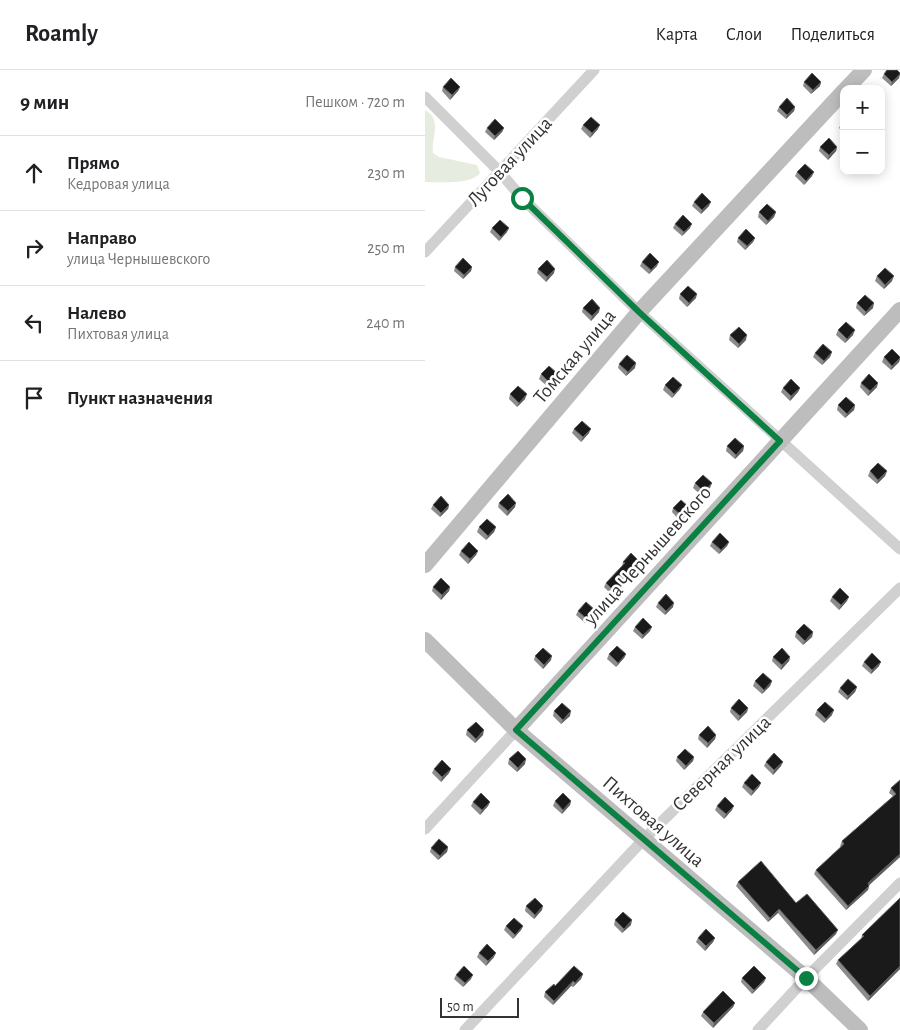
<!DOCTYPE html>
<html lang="ru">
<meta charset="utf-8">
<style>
body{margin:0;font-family:"Alegreya Sans",sans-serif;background:#f2f2f2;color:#202124}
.controls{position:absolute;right:15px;top:15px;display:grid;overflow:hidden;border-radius:10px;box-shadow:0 2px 12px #0003}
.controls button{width:45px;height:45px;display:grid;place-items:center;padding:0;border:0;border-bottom:1px solid #e0e0e0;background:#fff;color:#202124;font:25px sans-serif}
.scale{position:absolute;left:15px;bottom:12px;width:79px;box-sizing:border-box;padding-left:5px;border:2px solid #333;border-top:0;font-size:14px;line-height:18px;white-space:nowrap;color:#333;-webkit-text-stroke:4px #fff;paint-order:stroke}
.stop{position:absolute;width:15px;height:15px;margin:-11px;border:4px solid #0b8043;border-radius:50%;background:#fff}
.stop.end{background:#0b8043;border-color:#fff;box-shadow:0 1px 5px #0008}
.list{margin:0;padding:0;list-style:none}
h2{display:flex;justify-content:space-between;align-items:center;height:65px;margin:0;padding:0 20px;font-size:21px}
h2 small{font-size:16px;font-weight:400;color:#757577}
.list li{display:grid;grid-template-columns:32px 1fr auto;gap:15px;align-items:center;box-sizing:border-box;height:75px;padding:0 20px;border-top:1px solid #e0e0e0}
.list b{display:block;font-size:19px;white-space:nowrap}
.list p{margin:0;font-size:16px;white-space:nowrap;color:#757577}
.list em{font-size:16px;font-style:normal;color:#757577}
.icon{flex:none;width:28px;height:28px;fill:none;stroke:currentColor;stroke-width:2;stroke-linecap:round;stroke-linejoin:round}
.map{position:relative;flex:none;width:475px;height:960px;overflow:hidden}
header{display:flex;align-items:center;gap:30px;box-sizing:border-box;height:70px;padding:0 25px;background:#fff;border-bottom:1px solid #e0e0e0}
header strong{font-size:24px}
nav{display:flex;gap:28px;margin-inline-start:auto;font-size:18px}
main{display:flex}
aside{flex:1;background:#fff}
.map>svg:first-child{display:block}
</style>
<header>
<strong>Roamly</strong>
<nav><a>Карта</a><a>Слои</a><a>Поделиться</a></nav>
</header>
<main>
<aside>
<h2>9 мин<small>Пешком · 720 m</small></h2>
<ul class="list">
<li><svg class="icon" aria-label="ahead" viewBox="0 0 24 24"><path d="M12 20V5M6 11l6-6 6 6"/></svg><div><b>Прямо</b><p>Кедровая улица</p></div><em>230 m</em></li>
<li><svg class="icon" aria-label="right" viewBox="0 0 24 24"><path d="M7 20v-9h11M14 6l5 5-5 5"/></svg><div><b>Направо</b><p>улица Чернышевского</p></div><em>250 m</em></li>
<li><svg class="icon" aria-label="left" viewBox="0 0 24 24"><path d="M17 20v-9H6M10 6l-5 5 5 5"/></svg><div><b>Налево</b><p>Пихтовая улица</p></div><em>240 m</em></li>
<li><svg class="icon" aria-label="arrive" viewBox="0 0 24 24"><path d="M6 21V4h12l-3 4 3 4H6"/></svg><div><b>Пункт назначения</b></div></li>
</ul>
</aside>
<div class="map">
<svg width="475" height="960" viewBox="0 0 475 960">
<rect width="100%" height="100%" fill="#fff"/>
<path fill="#e6ecdf" d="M 0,40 C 18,50 6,68 8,83 L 14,87 L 52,95 L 55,103 C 46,115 14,112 0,112 Z"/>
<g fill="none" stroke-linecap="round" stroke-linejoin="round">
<g stroke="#d0d0d0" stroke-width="11">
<path d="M 0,27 L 74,101 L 97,128 L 214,242 L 475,479"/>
<path d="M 0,182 L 169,0"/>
<path d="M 0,759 L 91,660"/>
<path d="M 40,960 L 218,770 L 475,518"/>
<path d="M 333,960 L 381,908 L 475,813"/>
</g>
<g stroke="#bdbdbd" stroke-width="16">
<path d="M 421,19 L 439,0"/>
<path d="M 0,495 L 214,242 L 419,21"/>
<path d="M 0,570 L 91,660 L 381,908 L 435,960"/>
<path d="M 91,660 L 475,240"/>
</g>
</g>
<g fill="#8c8c8c">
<path d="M 475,3 L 474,8 L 466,16 L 457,8 L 459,4 Z"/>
<path d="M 379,12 L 396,12 L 395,16 L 386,24 L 378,16 Z"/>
<path d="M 18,17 L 35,17 L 33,21 L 25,30 L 17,21 Z"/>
<path d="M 354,37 L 370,37 L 369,41 L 361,49 L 352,41 Z"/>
<path d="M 419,51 L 419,62 L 414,58 L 416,54 Z"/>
<path d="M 158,55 L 173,59 L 165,68 L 156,59 Z"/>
<path d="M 62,58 L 79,58 L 77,62 L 69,70 L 60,62 Z"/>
<path d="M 395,77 L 412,77 L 411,81 L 403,90 L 394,81 Z"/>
<path d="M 372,102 L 387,106 L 379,115 L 370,106 Z"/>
<path d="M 269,132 L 284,136 L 276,144 L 267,136 Z"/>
<path d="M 334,142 L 351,142 L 349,147 L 341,155 L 333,147 Z"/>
<path d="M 250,154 L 265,158 L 257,166 L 248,158 Z"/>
<path d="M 67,158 L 82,162 L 74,171 L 65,162 Z"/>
<path d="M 313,168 L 330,168 L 328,172 L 320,180 L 312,172 Z"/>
<path d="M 217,192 L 232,196 L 224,204 L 215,196 Z"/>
<path d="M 30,197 L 47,197 L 46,201 L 38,209 L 29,201 Z"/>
<path d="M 113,199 L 129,203 L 121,212 L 112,203 Z"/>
<path d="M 452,206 L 467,211 L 459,219 L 450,211 Z"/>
<path d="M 255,224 L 271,228 L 262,237 L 254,229 Z"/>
<path d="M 432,233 L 448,238 L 439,246 L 431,238 Z"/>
<path d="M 158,238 L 174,242 L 166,251 L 157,242 Z"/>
<path d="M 413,260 L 428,265 L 420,273 L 411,265 Z"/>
<path d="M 305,265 L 321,270 L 313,278 L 304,270 Z"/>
<path d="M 407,282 L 405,287 L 397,295 L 388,287 L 390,283 Z"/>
<path d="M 459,287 L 475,287 L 475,289 L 474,292 L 466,300 L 457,292 Z"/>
<path d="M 194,294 L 210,298 L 201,306 L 193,298 Z"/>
<path d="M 116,304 L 131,309 L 123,317 L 114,309 Z"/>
<path d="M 436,313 L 452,317 L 443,326 L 435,317 Z"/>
<path d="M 240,315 L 255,319 L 247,328 L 238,320 Z"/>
<path d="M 358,318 L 375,318 L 373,322 L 365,331 L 356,322 Z"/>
<path d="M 85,324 L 100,329 L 92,337 L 84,329 Z"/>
<path d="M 413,335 L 430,335 L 429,340 L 420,348 L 412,340 Z"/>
<path d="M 149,359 L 164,363 L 156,372 L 147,363 Z"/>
<path d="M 302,376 L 319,376 L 318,381 L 310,389 L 301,381 Z"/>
<path d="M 445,401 L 462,401 L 460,406 L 452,414 L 443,406 Z"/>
<path d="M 270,413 L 285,418 L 277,426 L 268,418 Z"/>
<path d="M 74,433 L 90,437 L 82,446 L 73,437 Z"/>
<path d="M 8,435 L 24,435 L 23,439 L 15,447 L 6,439 Z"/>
<path d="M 248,438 L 264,442 L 255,451 L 247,442 Z"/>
<path d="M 54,457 L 71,457 L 69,462 L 61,470 L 52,462 Z"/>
<path d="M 287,472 L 304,472 L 302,476 L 294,484 L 285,476 Z"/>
<path d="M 36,481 L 53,481 L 51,485 L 43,494 L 34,485 Z"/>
<path d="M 198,492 L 213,496 L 197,513 L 196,517 L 188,526 L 179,517 L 181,513 L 197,496 Z"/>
<path d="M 8,517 L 25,517 L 24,521 L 16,530 L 7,521 Z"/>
<path d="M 407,527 L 422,531 L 414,540 L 405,531 Z"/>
<path d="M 233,533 L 248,537 L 240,545 L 231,537 Z"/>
<path d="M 170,540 L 168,545 L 160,553 L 151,545 L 153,541 Z"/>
<path d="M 210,557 L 225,561 L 217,569 L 208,561 Z"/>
<path d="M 371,562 L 388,562 L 387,567 L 378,575 L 370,567 Z"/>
<path d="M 184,584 L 201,584 L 199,588 L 191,597 L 182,589 Z"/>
<path d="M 110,586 L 126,590 L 118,599 L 109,590 Z"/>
<path d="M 348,587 L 365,587 L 364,591 L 356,600 L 347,591 Z"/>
<path d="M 439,592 L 454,596 L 446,604 L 437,596 Z"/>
<path d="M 330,611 L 347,611 L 345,616 L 337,624 L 328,616 Z"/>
<path d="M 432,617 L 430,622 L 422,630 L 413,622 L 415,618 Z"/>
<path d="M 306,638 L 323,638 L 322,642 L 313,651 L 305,642 Z"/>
<path d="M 392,640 L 407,645 L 399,653 L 390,645 Z"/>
<path d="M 129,641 L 145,646 L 136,654 L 128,646 Z"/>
<path d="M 42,660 L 58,665 L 50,673 L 41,665 Z"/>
<path d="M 274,665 L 291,665 L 290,669 L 282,678 L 273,669 Z"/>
<path d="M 252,687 L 269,687 L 268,691 L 259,700 L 251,691 Z"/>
<path d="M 84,689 L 100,694 L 92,702 L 83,694 Z"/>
<path d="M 341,692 L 356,696 L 348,705 L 339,696 Z"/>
<path d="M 9,699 L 26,699 L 24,703 L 16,712 L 7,703 Z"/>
<path d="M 475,710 L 475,787 L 444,815 L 443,820 L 421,840 L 389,804 L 391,800 L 416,777 L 415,776 L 417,771 L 468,726 L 464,723 L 466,718 Z"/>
<path d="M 319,713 L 336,713 L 334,717 L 326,726 L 317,717 Z"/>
<path d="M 130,731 L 146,731 L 145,735 L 137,744 L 128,736 Z"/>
<path d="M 48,732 L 65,732 L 63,736 L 55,745 L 46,736 Z"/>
<path d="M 292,736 L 307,740 L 299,749 L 290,740 Z"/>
<path d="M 23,777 L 22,782 L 13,790 L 5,782 L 6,778 Z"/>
<path d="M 313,812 L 411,864 L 389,885 L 353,843 L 343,852 L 311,816 Z"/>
<path d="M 475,828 L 475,899 L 443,931 L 411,894 L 413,890 L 436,869 L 437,865 Z"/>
<path d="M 101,836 L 117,840 L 109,849 L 100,841 Z"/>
<path d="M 190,850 L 206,855 L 197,863 L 189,855 Z"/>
<path d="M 81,856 L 98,856 L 96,860 L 88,869 L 79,860 Z"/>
<path d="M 273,868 L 290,868 L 288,872 L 280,881 L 271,872 Z"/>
<path d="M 54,883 L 69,887 L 61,896 L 52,887 Z"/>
<path d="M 158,904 L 156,909 L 148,917 L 146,916 L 128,935 L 119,927 L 120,922 L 130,916 Z"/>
<path d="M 31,905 L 46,909 L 38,917 L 29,909 Z"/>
<path d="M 317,908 L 341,908 L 339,912 L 327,924 L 316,912 Z"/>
<path d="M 310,933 L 308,937 L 288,958 L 276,946 L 278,942 Z"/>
</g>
<g fill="#5f5f5f">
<path d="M 475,4 L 474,8 L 466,16 L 467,12 Z"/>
<path d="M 396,12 L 395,16 L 386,24 L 388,20 Z"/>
<path d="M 35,17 L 33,21 L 25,30 L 27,25 Z"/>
<path d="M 370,37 L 369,41 L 361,49 L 362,45 Z"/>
<path d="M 175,55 L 173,59 L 165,68 L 167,63 Z"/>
<path d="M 79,58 L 77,62 L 69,70 L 70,66 Z"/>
<path d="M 412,77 L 411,81 L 403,90 L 404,85 Z"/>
<path d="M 389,102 L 387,106 L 379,115 L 381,111 Z"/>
<path d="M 286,132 L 284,136 L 276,144 L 277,140 Z"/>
<path d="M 351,142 L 349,147 L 341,155 L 343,151 Z"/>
<path d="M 267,154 L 265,158 L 257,166 L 259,162 Z"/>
<path d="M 84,158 L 82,162 L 74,171 L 76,167 Z"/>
<path d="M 330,168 L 328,172 L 320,180 L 322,176 Z"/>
<path d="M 234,192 L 232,196 L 224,204 L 226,200 Z"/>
<path d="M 47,197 L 46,201 L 38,209 L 39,205 Z"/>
<path d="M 130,199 L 129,203 L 121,212 L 122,207 Z"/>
<path d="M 469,206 L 467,211 L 459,219 L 460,215 Z"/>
<path d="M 272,224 L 271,228 L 262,237 L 264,233 Z"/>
<path d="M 449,233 L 448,238 L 439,246 L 441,242 Z"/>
<path d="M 175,238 L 174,242 L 166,251 L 167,246 Z"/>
<path d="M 430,260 L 428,265 L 420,273 L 422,269 Z"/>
<path d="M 322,265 L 321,270 L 313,278 L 314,274 Z"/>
<path d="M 407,282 L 405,287 L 397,295 L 399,291 Z"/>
<path d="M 475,288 L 474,292 L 466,300 L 467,296 Z"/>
<path d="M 211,293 L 210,298 L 201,306 L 203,302 Z"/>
<path d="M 133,304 L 131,309 L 123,317 L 125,313 Z"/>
<path d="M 453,313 L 452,317 L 443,326 L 445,321 Z"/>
<path d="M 257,315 L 255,319 L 247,328 L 249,324 Z"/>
<path d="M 375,318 L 373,322 L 365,331 L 366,326 Z"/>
<path d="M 102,324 L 100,329 L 92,337 L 94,333 Z"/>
<path d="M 430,335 L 429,340 L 420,348 L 422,344 Z"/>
<path d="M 166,359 L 164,363 L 156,372 L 158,367 Z"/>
<path d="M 319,376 L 318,381 L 310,389 L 311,385 Z"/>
<path d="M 462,401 L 460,406 L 452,414 L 453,410 Z"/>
<path d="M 287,413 L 285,418 L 277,426 L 279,422 Z"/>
<path d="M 91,433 L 90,437 L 82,446 L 83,441 Z"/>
<path d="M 24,435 L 23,439 L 15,447 L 16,443 Z"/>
<path d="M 265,438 L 264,442 L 255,451 L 257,446 Z"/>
<path d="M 71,457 L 69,462 L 61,470 L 63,466 Z"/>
<path d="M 304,472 L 302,476 L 294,484 L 296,480 Z"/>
<path d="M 53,481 L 51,485 L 43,494 L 45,489 Z"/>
<path d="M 215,492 L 213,496 L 194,516 L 196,511 Z"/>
<path d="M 198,513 L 196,517 L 188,526 L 189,521 Z"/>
<path d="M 25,517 L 24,521 L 16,530 L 17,525 Z"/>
<path d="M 424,527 L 422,531 L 414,540 L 416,535 Z"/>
<path d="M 249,533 L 248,537 L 240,545 L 241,541 Z"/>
<path d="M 170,540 L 168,545 L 160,553 L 162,549 Z"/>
<path d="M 227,557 L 225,561 L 217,569 L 218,565 Z"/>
<path d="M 388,562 L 387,567 L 378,575 L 380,571 Z"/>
<path d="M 201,584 L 199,588 L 191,597 L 193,593 Z"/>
<path d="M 127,586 L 126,590 L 118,599 L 119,595 Z"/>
<path d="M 365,587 L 364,591 L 356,600 L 357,595 Z"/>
<path d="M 456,592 L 454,596 L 446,604 L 447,600 Z"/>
<path d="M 347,611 L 345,616 L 337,624 L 339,620 Z"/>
<path d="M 432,617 L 430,622 L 422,630 L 423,626 Z"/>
<path d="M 323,638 L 322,642 L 313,651 L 315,646 Z"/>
<path d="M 409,640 L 407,645 L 399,653 L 401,649 Z"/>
<path d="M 146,641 L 145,646 L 136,654 L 138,650 Z"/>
<path d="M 59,660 L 58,665 L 50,673 L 51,669 Z"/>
<path d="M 291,665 L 290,669 L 282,678 L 283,673 Z"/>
<path d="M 269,687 L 268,691 L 259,700 L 261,696 Z"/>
<path d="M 101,689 L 100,694 L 92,702 L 93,698 Z"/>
<path d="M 358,692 L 356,696 L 348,705 L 349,700 Z"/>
<path d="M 26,699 L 24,703 L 16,712 L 17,707 Z"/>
<path d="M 336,713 L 334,717 L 326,726 L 328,721 Z"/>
<path d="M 146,731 L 145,735 L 137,744 L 138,740 Z"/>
<path d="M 65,732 L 63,736 L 55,745 L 57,740 Z"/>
<path d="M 309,736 L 307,740 L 299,749 L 301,744 Z"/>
<path d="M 23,777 L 22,782 L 13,790 L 15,786 Z"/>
<path d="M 475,784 L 475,787 L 441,818 L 443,813 Z"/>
<path d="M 444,816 L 443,820 L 421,840 L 423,836 Z"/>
<path d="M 118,836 L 117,840 L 109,849 L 110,845 Z"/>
<path d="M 354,839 L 353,843 L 343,852 L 345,848 Z"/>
<path d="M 207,850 L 206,855 L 197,863 L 199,859 Z"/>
<path d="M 98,856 L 96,860 L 88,869 L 90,865 Z"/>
<path d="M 413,860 L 411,864 L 389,885 L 391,880 Z"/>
<path d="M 290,868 L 288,872 L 280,881 L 281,876 Z"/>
<path d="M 71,883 L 69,887 L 61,896 L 63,891 Z"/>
<path d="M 475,896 L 475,899 L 443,931 L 445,926 Z"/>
<path d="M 158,904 L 156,909 L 148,917 L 150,913 Z"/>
<path d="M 48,905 L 46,909 L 38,917 L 40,913 Z"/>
<path d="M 341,908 L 339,912 L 327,924 L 329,920 Z"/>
<path d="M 148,911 L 146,916 L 128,935 L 129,931 Z"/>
<path d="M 310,933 L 308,937 L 288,958 L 289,953 Z"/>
</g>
<g fill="#1a1a1a" stroke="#5f5f5f">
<path d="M 462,0 L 472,0 L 475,3 L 475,4 L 467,12 L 459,4 Z"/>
<path d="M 387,3 L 396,12 L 388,20 L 379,12 Z"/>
<path d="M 26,8 L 35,17 L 27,25 L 18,17 Z"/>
<path d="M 362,28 L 370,37 L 362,45 L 354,37 Z"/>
<path d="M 166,47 L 175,55 L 167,63 L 158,55 Z"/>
<path d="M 70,49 L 79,58 L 70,66 L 62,58 Z"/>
<path d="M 419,51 L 419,56 L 416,54 Z"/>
<path d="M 404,68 L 412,77 L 404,85 L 395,77 Z"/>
<path d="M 380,94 L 389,102 L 381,111 L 372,102 Z"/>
<path d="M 277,123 L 286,132 L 277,140 L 269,132 Z"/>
<path d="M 342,134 L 351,142 L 343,151 L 334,142 Z"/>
<path d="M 258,145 L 267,154 L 259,162 L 250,154 Z"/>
<path d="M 75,150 L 84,158 L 76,167 L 67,158 Z"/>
<path d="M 321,159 L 330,168 L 322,176 L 313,168 Z"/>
<path d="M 225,183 L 234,192 L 226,200 L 217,192 Z"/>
<path d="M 38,188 L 47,197 L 39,205 L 30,197 Z"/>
<path d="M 122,190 L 130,199 L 122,207 L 113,199 Z"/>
<path d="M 460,198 L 469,206 L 460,215 L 452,206 Z"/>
<path d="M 263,216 L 272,224 L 264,233 L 255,224 Z"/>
<path d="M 440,225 L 449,233 L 441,242 L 432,233 Z"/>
<path d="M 167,229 L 175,238 L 167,246 L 158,238 Z"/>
<path d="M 421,252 L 430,260 L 422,269 L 413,260 Z"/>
<path d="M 314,257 L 322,265 L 314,274 L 305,265 Z"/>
<path d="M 398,274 L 407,282 L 399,291 L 390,283 Z"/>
<path d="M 467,279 L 475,287 L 475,288 L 467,296 L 459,287 Z"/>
<path d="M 202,285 L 211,293 L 203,302 L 194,294 Z"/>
<path d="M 124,296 L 133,304 L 125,313 L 116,304 Z"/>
<path d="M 444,304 L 453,313 L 445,321 L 436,313 Z"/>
<path d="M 248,307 L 257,315 L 249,324 L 240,315 Z"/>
<path d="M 366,309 L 375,318 L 366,326 L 358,318 Z"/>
<path d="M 93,316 L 102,324 L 94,333 L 85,324 Z"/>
<path d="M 421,327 L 430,335 L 422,344 L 413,335 Z"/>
<path d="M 157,351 L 166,359 L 158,367 L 149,359 Z"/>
<path d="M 310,368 L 319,376 L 311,385 L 302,376 Z"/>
<path d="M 453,393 L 462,401 L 453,410 L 445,401 Z"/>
<path d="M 278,405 L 287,413 L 279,422 L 270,413 Z"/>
<path d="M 83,424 L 91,433 L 83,441 L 74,433 Z"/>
<path d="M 16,426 L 24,435 L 16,443 L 8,435 Z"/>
<path d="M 256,430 L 265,438 L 257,446 L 248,438 Z"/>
<path d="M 62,449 L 71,457 L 63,466 L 54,457 Z"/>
<path d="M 295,463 L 304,472 L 296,480 L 287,472 Z"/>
<path d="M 44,472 L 53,481 L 45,489 L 36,481 Z"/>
<path d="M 206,483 L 215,492 L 196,511 L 198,513 L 189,521 L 181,513 L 200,493 L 198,492 Z"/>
<path d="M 16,508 L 25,517 L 17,525 L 8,517 Z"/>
<path d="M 415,518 L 424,527 L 416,535 L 407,527 Z"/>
<path d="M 241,524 L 249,533 L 241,541 L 233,533 Z"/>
<path d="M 161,532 L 170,540 L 162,549 L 153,541 Z"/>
<path d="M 218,548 L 227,557 L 218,565 L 210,557 Z"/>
<path d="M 379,554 L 388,562 L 380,571 L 371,562 Z"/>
<path d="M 192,576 L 201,584 L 193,593 L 184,584 Z"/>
<path d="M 118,578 L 127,586 L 119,595 L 110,586 Z"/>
<path d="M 357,578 L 365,587 L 357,595 L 348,587 Z"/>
<path d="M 447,583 L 456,592 L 447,600 L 439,592 Z"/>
<path d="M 338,603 L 347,611 L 339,620 L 330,611 Z"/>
<path d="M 423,609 L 432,617 L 423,626 L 415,618 Z"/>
<path d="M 314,629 L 323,638 L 315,646 L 306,638 Z"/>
<path d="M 400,632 L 409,640 L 401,649 L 392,640 Z"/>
<path d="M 137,633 L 146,641 L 138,650 L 129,641 Z"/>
<path d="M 51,652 L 59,660 L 51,669 L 42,660 Z"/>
<path d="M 283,656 L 291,665 L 283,673 L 274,665 Z"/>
<path d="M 260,679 L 269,687 L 261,696 L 252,687 Z"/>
<path d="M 93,681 L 101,689 L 93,698 L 84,689 Z"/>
<path d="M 349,683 L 358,692 L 349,700 L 341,692 Z"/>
<path d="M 17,690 L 26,699 L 17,707 L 9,699 Z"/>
<path d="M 327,704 L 336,713 L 328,721 L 319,713 Z"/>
<path d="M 475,710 L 475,784 L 443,813 L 444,816 L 423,836 L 391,800 L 419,774 L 417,771 L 471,724 L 466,718 Z"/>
<path d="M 56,723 L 65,732 L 57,740 L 48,732 Z"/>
<path d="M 138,723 L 146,731 L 138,740 L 130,731 Z"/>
<path d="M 300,727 L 309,736 L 301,744 L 292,736 Z"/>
<path d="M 14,769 L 23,777 L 15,786 L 6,778 Z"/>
<path d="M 336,791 L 371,833 L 382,824 L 413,860 L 391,880 L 354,839 L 345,848 L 313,812 Z"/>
<path d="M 110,828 L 118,836 L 110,845 L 101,836 Z"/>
<path d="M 475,828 L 475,896 L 445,926 L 413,890 L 439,866 L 437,865 Z"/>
<path d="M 198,842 L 207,850 L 199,859 L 190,850 Z"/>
<path d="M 89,848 L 98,856 L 90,865 L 81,856 Z"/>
<path d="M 281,859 L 290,868 L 281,876 L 273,868 Z"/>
<path d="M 62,874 L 71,883 L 63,891 L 54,883 Z"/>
<path d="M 39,896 L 48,905 L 40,913 L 31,905 Z"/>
<path d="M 149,896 L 158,904 L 150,913 L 148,911 L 129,931 L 120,922 L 129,914 L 130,916 Z"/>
<path d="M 329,896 L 341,908 L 329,920 L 317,908 Z"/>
<path d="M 298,921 L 310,933 L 289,953 L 278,942 Z"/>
</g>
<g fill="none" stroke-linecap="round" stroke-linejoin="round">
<path stroke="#0b8043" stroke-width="6" d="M 97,128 L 214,242 L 355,371 L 91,660 L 381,908"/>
</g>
<g text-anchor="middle" stroke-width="5" stroke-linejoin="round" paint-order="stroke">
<g font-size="20" fill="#333" stroke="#fff">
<text transform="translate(84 91) rotate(-47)" y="7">Луговая улица</text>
<text transform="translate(149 286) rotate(-50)" y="7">Томская улица</text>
<text transform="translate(222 485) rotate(-48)" y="7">улица Чернышевского</text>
<text transform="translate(296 693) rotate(-44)" y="7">Северная улица</text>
<text transform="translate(229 751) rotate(41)" y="7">Пихтовая улица</text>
</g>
</g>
</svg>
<div class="controls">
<button>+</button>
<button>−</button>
</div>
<div class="scale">50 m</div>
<div class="stop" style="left:97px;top:128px"></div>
<div class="stop end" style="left:381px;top:908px"></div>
</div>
</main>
